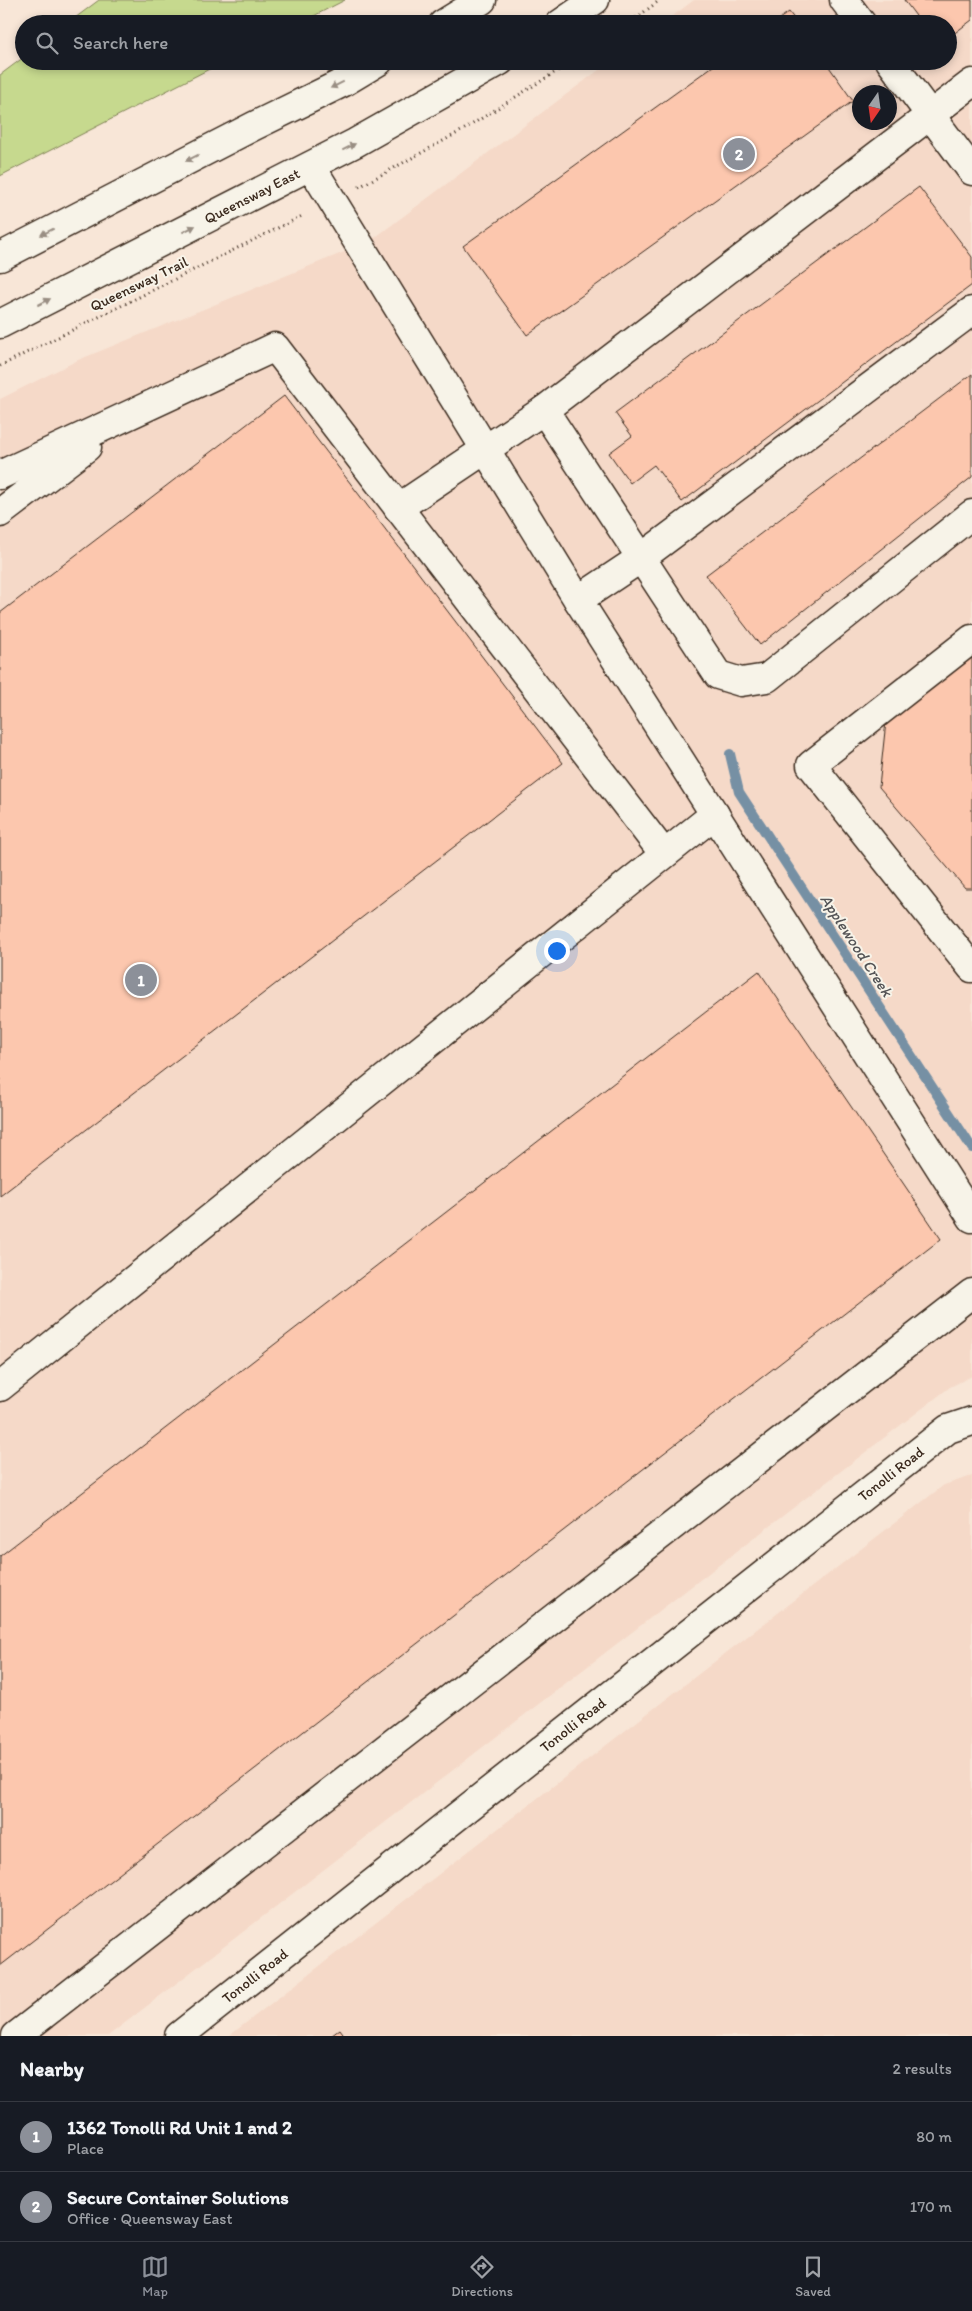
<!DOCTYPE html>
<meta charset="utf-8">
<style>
body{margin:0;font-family:Itim,sans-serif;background:#242831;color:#f1f3f6}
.compass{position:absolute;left:852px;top:85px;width:45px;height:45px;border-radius:50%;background:#171b24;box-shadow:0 2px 8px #0003;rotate:193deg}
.you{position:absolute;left:556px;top:950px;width:18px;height:18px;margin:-12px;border:4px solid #fff;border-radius:50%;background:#1a73e8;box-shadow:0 0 0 8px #1a73e833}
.badge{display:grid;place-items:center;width:32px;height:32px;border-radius:50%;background:#8c9099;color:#fff;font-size:16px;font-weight:700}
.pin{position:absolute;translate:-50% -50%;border:2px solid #fff;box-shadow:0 1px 5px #0006}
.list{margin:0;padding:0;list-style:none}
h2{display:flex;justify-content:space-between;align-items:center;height:65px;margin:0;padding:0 20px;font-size:21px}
h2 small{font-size:16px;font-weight:400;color:#9ea1a6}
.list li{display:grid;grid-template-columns:32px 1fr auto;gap:15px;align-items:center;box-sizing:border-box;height:70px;padding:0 20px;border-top:1px solid #363941}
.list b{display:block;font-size:19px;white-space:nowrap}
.list p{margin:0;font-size:16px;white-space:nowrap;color:#9ea1a6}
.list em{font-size:16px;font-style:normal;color:#9ea1a6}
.icon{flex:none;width:28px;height:28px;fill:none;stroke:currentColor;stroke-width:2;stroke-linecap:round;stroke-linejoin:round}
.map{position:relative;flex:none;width:972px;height:2036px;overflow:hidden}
.search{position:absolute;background:#171b24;box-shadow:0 2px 8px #0003;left:15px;right:15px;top:15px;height:55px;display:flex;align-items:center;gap:12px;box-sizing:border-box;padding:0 18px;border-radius:28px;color:#9ea1a6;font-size:19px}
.sheet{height:205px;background:#171b24}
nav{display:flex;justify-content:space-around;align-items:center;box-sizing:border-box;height:70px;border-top:1px solid #363941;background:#171b24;font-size:14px;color:#9ea1a6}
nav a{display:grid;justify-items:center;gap:2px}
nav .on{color:#8c9099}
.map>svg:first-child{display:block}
</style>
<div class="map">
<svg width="972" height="2036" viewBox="0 0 972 2036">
<rect width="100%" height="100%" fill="#f8e6d7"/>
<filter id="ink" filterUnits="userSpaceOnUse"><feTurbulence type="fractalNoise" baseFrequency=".02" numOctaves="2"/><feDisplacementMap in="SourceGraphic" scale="10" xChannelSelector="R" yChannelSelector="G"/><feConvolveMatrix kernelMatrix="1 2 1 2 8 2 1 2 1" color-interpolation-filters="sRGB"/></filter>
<g filter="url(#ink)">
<g fill="#f5d9c8" fill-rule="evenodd">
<path d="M 694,0 L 972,0 L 972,1376 L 950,1387 L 108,2036 L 0,2036 L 0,399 L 78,360 L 369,242 L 611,61 L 948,61 L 948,24 L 662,24 ZM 860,92 L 890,92 L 890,122 L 860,122 Z"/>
<path d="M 972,1476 L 972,2036 L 229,2036 L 944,1485 Z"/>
</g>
<g fill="#c6d98e" stroke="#808256">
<path d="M 99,0 L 345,0 L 298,24 L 67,24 Z"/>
<path d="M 24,57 L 24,61 L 225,61 L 0,176 L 0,75 Z"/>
</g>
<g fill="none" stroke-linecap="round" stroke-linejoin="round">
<path stroke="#7690a4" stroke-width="10" d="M 730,754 L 739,792 L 972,1148"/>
</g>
<g fill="#fcc7ae" stroke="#3b2a1e">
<path d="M 904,0 L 972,0 L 972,20 L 948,38 L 948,24 L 922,24 Z"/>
<path d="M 789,12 L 798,24 L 772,24 Z"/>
<path d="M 720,61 L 825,61 L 853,101 L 527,335 L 463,246 Z"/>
<path d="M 919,187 L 972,257 L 972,285 L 682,502 L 654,465 L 630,483 L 609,453 L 632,436 L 615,413 Z"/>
<path d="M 972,374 L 972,477 L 760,645 L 706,575 Z"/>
<path d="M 284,396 L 563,763 L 0,1196 L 0,613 Z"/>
<path d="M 972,647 L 972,888 L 965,888 L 879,787 L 887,712 Z"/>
<path d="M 759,971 L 941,1239 L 0,1966 L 0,1556 Z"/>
<path d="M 340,2029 L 345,2036 L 331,2036 Z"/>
</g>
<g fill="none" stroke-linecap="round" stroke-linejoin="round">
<defs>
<g id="minor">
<path d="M 844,0 L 862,24"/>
<path d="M 890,61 L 972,171"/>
<path d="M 311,166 L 578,600 L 641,558 L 972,311"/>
<path d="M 544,410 L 718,675 L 741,682 L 767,678 L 972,514"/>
<path d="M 0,475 L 275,347 L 664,854"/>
<path d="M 398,508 L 544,410 L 972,83"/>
<path d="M 0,513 L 87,447"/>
<path d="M 578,600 L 972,1218"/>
<path d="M 972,639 L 811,765 L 972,968"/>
<path d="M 0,1387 L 715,814"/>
<path d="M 16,2036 L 972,1293"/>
<path d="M 179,2036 L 948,1429 L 972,1421"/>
</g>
<g id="major">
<path d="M 443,24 L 482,0"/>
<path d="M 560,24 L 595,0"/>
<path d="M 0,257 L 254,126 L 344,82 L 379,61"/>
<path d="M 0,324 L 355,143 L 500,61"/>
</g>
</defs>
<use href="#minor" stroke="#3b2a1e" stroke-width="31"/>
<use href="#major" stroke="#3b2a1e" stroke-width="31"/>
<g stroke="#3b2a1e" stroke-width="3" stroke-dasharray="1 4" stroke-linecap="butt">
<path d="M 628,24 L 660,0"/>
<path d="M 359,187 L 463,130 L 573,61"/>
<path d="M 0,366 L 304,215"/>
</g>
<use href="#minor" stroke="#f7f3e8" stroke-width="28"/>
<use href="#major" stroke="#f7f3e8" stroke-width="28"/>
</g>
<defs><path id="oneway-solid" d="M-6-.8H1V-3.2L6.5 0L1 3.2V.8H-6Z" transform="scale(1.25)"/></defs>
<g fill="#998e83">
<use href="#oneway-solid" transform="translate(337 85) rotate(154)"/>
<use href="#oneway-solid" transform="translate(349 147) rotate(-27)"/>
<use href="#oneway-solid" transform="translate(192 158) rotate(153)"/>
<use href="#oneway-solid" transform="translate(189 229) rotate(-27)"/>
<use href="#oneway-solid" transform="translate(47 232) rotate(153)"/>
<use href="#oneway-solid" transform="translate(44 302) rotate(-27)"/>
</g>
</g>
<g text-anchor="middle" stroke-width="4" stroke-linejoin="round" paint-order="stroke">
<g font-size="15" fill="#3b2a1e" stroke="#f7f3e8">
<text transform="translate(252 196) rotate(-27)" y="5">Queensway East</text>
<text transform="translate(139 284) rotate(-26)" y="5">Queensway Trail</text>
<text transform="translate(891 1474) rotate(-38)" y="5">Tonolli Road</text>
<text transform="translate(573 1725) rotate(-38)" y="5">Tonolli Road</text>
<text transform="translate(255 1976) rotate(-38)" y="5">Tonolli Road</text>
</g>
<g font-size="16" font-style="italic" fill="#545456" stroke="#f7f3e8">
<text transform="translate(857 945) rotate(57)" y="6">Applewood Creek</text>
</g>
</g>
</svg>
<svg class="compass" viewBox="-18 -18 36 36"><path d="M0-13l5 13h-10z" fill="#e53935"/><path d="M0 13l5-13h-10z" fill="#9ea1a6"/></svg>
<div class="you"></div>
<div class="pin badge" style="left:141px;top:980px">1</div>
<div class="pin badge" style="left:739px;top:154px">2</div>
<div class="search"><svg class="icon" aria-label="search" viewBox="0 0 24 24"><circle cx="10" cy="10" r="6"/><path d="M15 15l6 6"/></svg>Search here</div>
</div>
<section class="sheet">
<h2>Nearby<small>2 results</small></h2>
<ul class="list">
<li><span class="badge">1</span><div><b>1362 Tonolli Rd Unit 1 and 2</b><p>Place</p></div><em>80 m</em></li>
<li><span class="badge">2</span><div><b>Secure Container Solutions</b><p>Office · Queensway East</p></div><em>170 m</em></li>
</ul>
</section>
<nav>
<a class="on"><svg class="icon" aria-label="map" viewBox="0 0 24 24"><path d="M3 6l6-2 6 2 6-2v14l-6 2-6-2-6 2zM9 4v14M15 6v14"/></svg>Map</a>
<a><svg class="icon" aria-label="directions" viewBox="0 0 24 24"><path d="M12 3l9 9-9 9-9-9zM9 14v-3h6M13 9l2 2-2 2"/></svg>Directions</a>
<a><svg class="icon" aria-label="saved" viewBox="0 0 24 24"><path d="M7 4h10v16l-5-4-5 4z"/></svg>Saved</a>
</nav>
